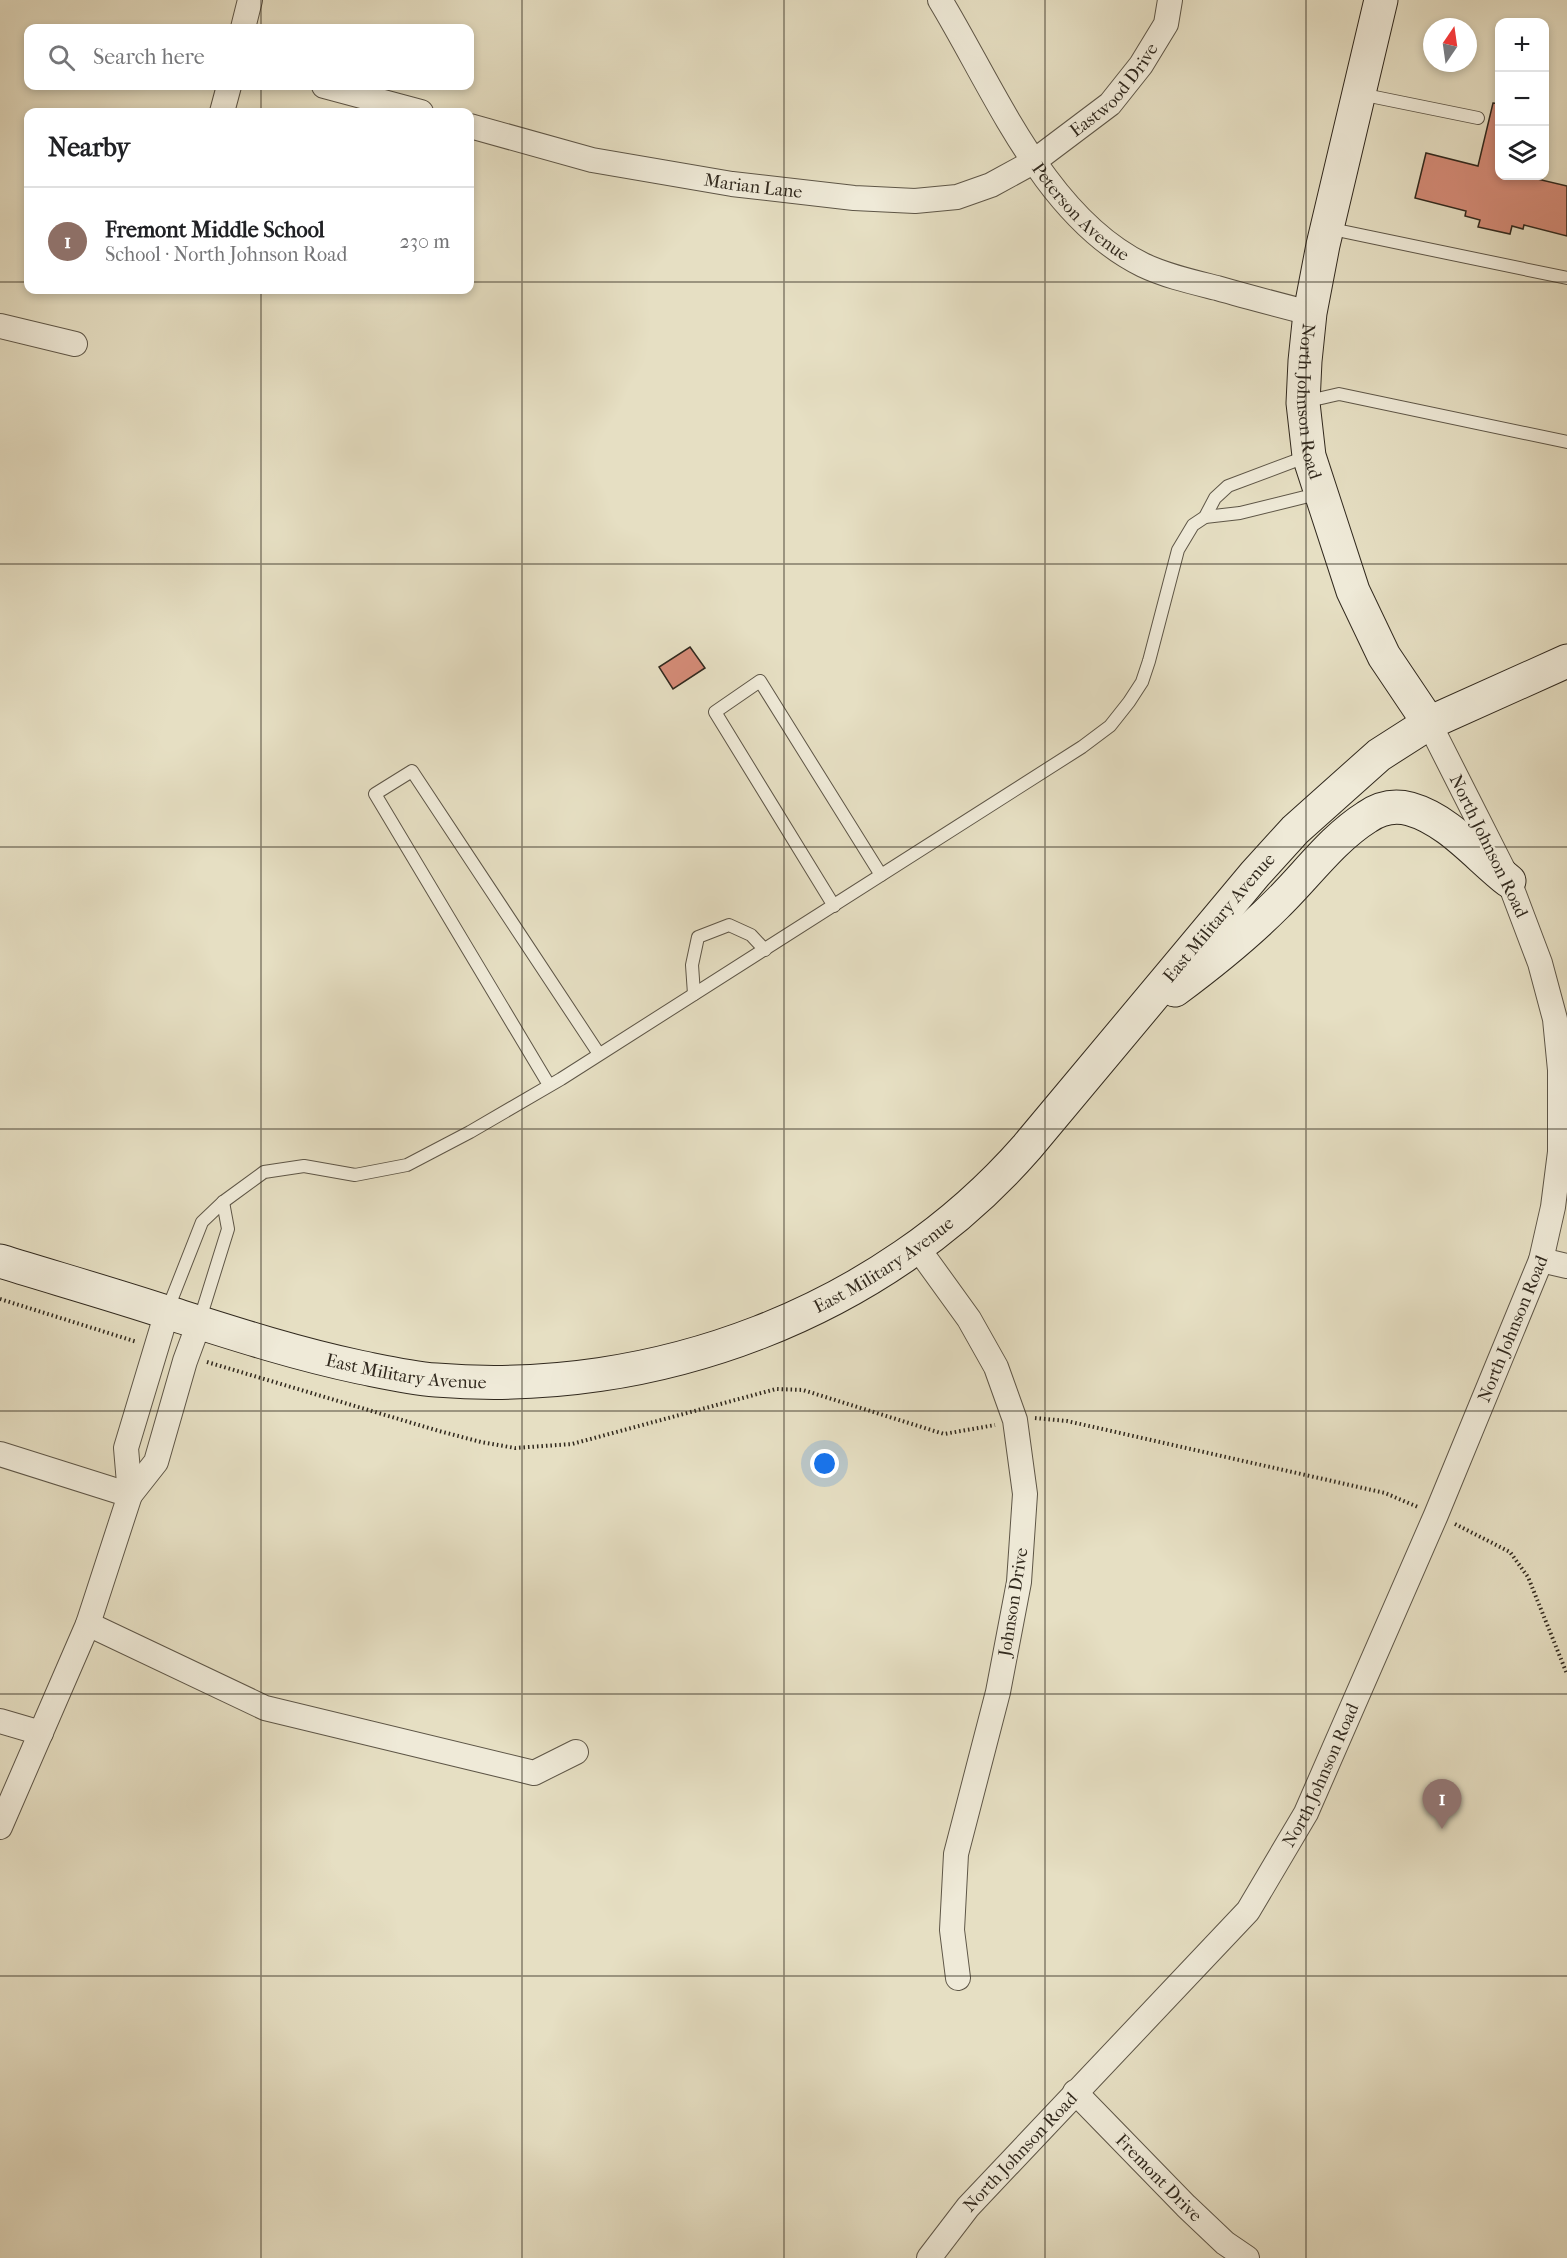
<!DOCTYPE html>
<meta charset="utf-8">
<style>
body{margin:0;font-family:"IM FELL French Canon",serif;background:#f2f2f2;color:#202124}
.controls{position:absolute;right:18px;top:18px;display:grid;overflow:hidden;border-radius:12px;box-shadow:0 3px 9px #0003}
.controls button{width:54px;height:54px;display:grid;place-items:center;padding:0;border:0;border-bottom:2px solid #e0e0e0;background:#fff;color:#202124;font:30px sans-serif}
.compass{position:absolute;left:1423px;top:18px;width:54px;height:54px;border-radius:50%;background:#fff;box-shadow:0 3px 9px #0003;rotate:13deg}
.you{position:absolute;left:825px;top:1464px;width:21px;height:21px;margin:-15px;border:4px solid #fff;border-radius:50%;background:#1a73e8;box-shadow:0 0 0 9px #1a73e833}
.badge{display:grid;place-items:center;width:39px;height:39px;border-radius:50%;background:#0b8043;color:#fff;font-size:20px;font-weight:700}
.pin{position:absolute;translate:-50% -50px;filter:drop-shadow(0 2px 3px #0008)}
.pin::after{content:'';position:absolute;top:32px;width:21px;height:18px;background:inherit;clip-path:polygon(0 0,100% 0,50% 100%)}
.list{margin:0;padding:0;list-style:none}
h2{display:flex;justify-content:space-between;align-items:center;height:78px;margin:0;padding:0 24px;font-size:26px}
h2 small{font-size:20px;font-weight:400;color:#757577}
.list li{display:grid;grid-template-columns:39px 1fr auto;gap:18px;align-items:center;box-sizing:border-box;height:108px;padding:0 24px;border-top:2px solid #e0e0e0}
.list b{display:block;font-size:22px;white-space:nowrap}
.list p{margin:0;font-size:20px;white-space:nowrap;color:#757577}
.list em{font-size:20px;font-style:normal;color:#757577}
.icon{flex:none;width:33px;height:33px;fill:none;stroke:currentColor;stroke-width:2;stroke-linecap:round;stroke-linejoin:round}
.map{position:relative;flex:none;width:1567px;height:2258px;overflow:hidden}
.search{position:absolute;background:#fff;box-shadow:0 3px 9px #0003;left:24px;top:24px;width:450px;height:66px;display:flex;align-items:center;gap:15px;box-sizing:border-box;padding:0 21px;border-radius:12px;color:#757577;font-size:22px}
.panel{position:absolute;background:#fff;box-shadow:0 3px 9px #0003;left:24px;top:108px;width:450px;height:186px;border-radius:12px}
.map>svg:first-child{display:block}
</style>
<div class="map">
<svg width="1567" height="2258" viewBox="0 0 1567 2258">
<rect width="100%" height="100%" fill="#e6dfc3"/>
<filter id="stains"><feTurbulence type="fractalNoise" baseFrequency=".00333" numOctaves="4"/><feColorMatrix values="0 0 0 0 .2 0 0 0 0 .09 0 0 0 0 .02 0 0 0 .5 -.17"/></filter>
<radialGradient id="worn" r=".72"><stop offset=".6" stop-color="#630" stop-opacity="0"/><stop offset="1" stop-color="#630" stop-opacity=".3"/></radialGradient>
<g fill="#d58c78" stroke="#31291e" stroke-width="1.5">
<path d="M 1493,103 L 1500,104 L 1500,176 L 1537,176 L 1537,179 L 1567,186 L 1567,236 L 1524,225 L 1523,229 L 1512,226 L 1510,234 L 1478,227 L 1480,220 L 1465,216 L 1466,211 L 1415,198 L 1426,153 L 1478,166 Z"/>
<path d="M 690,647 L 705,668 L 673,689 L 659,667 Z"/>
</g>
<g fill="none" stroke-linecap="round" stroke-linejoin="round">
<defs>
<g id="lane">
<path d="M 1360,94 L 1478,118"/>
<path d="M 1327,228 L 1567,278"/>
<path d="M 1304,402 L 1339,394 L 1567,442"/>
<path d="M 1205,517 L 1240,513 L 1321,493"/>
<path d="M 834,906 L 715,712 L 760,681 L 881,875"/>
<path d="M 694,994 L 692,965 L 698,937 L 729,925 L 751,935 L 765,950"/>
<path d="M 549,1085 L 375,794 L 412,771 L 599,1054"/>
<path d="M 167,1311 L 202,1222 L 223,1202 L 264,1172 L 304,1166 L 355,1175 L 407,1165 L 470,1132 L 561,1079 L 1082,747 L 1110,726 L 1129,702 L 1142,682 L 1149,661 L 1178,550 L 1193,525 L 1205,517 L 1215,498 L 1228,486 L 1308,456"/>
<path d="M 199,1322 L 228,1229 L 223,1202"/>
</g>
<g id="street">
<path id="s1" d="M 940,0 C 994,89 1045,217 1143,265 C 1166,276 1193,282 1217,288 C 1248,297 1279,305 1310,313"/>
<path d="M 243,28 L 250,0"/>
<path d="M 324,86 L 421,112"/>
<path d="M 222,112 L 229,86"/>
<path id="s2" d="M 470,126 L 592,160 L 732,184 L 854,198 L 915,201 L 957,197 L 991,185 L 1033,162 L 1110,104 L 1141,65 L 1166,24 L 1170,0"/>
<path d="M 0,326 L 75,344"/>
<path d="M 917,1247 L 969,1319 L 996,1367 L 1015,1420 L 1025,1494 L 1019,1582 L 998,1692 L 956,1854 L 952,1930 L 958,1978"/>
<path d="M 1541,1260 L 1567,1266"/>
<path d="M 0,1454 L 130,1495"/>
<path d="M 130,1495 L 126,1448 L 167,1312"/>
<path d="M 88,1624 L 265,1708 L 534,1773 L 576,1752"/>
<path d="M 0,1721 L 41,1733"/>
<path d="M 0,1827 L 88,1624 L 130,1495 L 156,1462 L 185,1361 L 199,1323"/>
<path id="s3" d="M 1075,2092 L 1186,2206 L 1225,2243 L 1247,2258"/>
<path id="s4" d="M 929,2258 L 968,2207 L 1248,1911 L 1306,1813 L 1436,1515 L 1541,1260 L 1553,1207 L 1560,1152 L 1560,1070 L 1555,1019 L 1540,963 L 1509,881 L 1429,723"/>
</g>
<g id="secondary">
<path id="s5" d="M 1381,0 L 1323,245 L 1310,313 L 1305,361 L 1303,403 L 1309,456 L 1353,591 L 1384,656 L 1429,723"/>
<path d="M 1175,990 C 1210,964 1245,936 1276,905 C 1306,876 1332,839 1367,817 C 1380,808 1395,805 1410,809 C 1449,820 1478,857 1509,881"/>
<path id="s6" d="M 0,1261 C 55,1278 111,1294 166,1312 C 229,1332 293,1353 359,1367 C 384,1372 410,1378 436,1380 C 654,1398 882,1313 1027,1147 L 1255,874 L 1295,830 L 1379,755 L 1429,723 L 1567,661"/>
</g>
</defs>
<use href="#lane" stroke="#5e5647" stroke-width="14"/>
<use href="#street" stroke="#5e5647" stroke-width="26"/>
<use href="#secondary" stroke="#31291e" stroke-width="35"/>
<g stroke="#31291e" stroke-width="4" stroke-dasharray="1.5 3" stroke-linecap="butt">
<path d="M 0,1299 L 137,1342"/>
<path d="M 207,1362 L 439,1431 L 481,1442 L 515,1448 L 572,1444 L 776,1389 L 803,1390 L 944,1434 L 995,1425"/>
<path d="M 1035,1418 L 1067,1421 L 1385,1493 L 1418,1507"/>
<path d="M 1455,1524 L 1510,1552 L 1528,1577 L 1567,1674"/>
</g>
<use href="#lane" stroke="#efead8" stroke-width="12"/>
<use href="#street" stroke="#efead8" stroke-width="24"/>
<use href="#secondary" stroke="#efead8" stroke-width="33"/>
</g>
<path fill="none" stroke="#31291e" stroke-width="1.5" stroke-opacity="0.55" d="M 261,0 L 261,28M 522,0 L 522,2258M 784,0 L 784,2258M 1045,0 L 1045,2258M 1306,0 L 1306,2258M 261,86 L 261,112M 0,282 L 28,282M 470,282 L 1567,282M 261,290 L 261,2258M 0,564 L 1567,564M 0,847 L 1567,847M 0,1129 L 1567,1129M 0,1411 L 1567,1411M 0,1694 L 1567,1694M 0,1976 L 1567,1976"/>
<g text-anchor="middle" stroke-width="5" stroke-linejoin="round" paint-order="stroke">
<g font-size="18" fill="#31291e" stroke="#efead8">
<text dy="6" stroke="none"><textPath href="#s2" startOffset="688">Eastwood Drive</textPath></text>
<text dy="6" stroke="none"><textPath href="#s2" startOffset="290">Marian Lane</textPath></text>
<text dy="6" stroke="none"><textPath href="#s1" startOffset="256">Peterson Avenue</textPath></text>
<text dy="6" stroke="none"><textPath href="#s5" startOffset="410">North Johnson Road</textPath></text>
<text transform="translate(1489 846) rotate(64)" y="6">North Johnson Road</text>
<text dy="6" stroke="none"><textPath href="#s6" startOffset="1410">East Military Avenue</textPath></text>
<text dy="6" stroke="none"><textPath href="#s6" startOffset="924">East Military Avenue</textPath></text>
<text dy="6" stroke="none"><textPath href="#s4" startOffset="1112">North Johnson Road</textPath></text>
<text dy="6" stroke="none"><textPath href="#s6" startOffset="422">East Military Avenue</textPath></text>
<text transform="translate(1013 1602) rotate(-81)" y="6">Johnson Drive</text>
<text dy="6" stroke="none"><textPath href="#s4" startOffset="626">North Johnson Road</textPath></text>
<text dy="6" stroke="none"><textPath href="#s4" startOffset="140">North Johnson Road</textPath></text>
<text dy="6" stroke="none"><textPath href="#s3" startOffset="120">Fremont Drive</textPath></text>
</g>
</g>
<rect width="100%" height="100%" filter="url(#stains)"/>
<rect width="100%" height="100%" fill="url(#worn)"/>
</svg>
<div class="controls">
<button>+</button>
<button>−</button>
<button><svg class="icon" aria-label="layers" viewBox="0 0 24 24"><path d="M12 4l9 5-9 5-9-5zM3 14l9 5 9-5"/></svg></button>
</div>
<svg class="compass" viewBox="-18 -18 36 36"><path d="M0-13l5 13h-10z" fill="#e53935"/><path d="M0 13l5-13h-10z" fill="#757577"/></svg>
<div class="you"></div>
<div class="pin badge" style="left:1442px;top:1829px;background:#8d6e63">1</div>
<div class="search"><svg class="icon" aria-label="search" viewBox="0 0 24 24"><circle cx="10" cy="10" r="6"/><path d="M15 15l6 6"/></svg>Search here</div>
<section class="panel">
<h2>Nearby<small></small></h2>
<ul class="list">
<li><span class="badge" style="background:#8d6e63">1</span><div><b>Fremont Middle School</b><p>School · North Johnson Road</p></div><em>230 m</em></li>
</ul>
</section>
</div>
